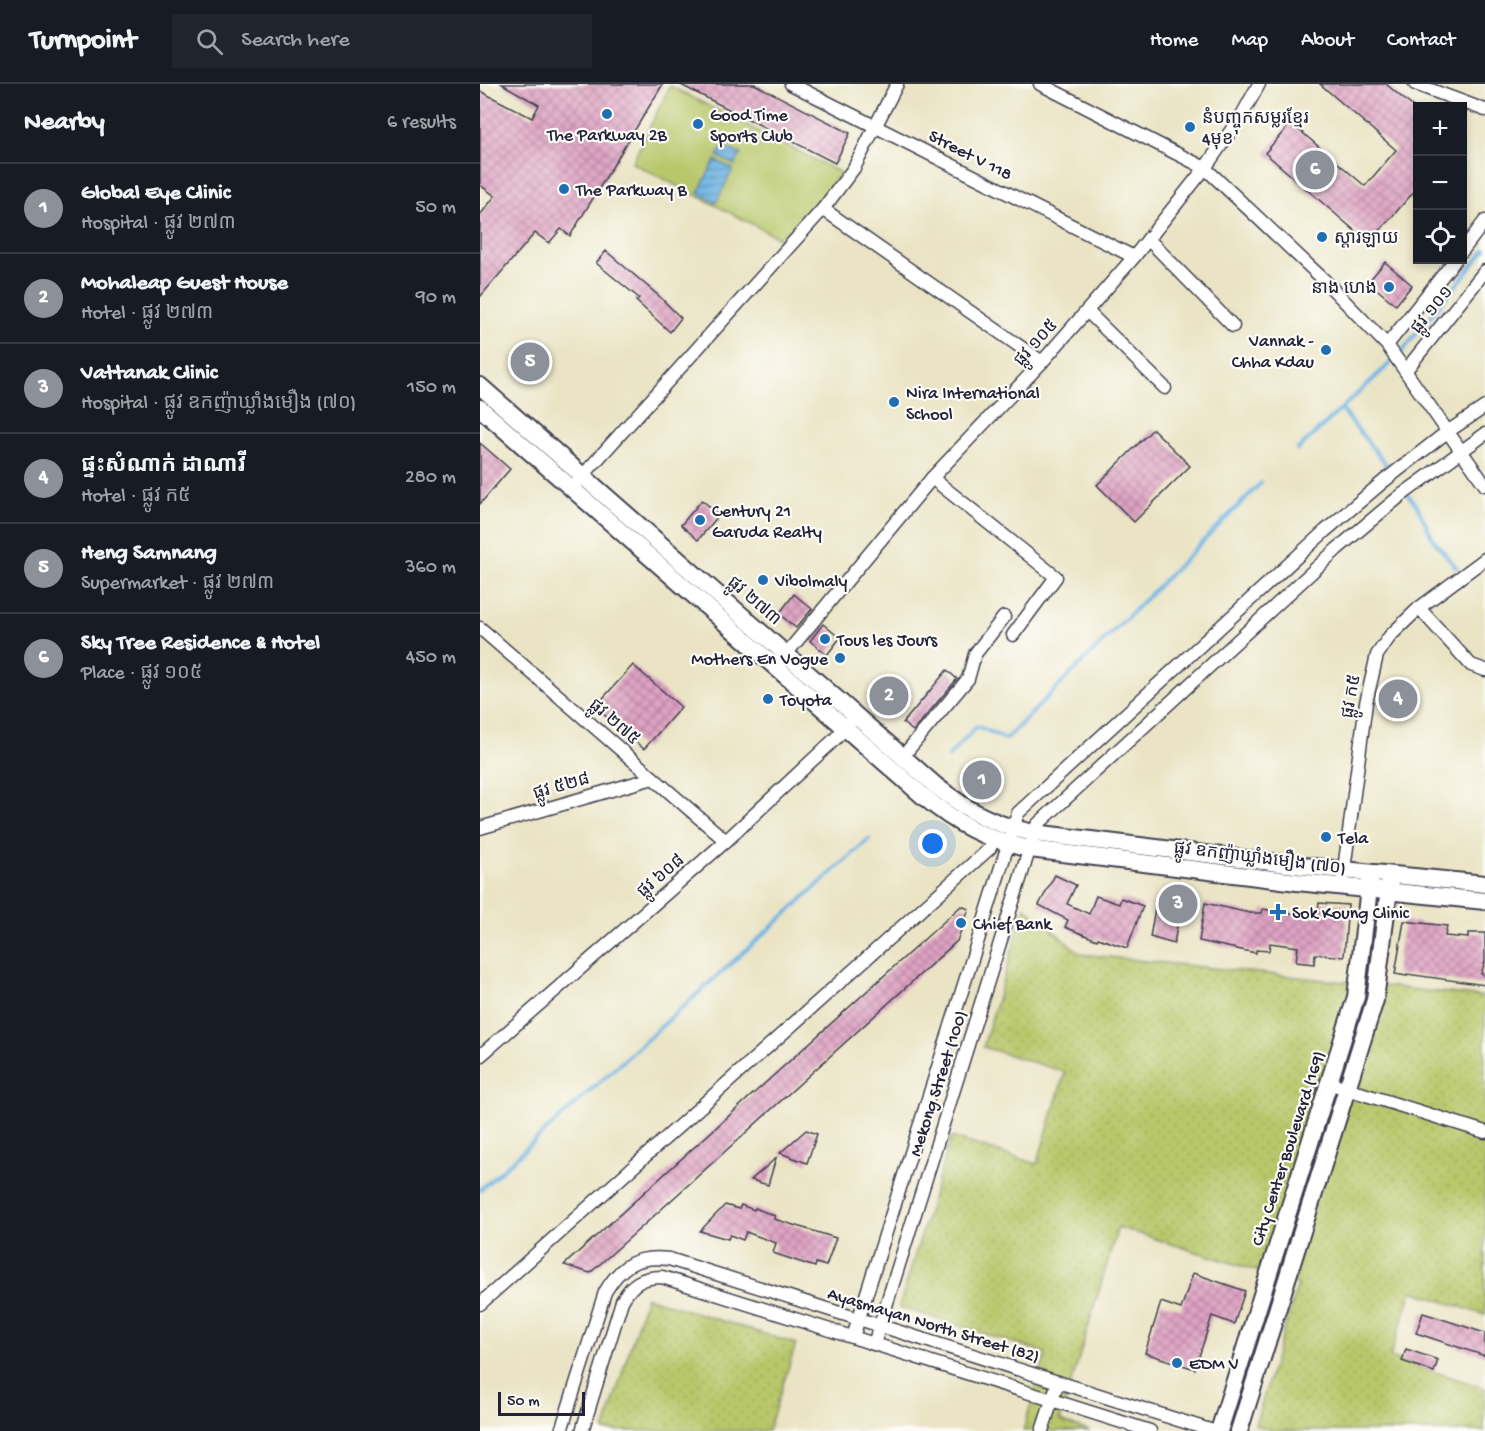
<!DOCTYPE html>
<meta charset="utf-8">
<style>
body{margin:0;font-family:"Gochi Hand","Noto Sans Khmer",sans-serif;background:#20242c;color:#f1f3f6}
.controls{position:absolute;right:18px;top:18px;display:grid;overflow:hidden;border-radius:0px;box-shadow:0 3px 9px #0003}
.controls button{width:54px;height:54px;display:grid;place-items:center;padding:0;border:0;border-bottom:2px solid #363941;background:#171b24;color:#f1f3f6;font:30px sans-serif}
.scale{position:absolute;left:18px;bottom:15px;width:87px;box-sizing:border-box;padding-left:6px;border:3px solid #22223b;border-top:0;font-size:16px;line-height:21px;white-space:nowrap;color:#22223b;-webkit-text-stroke:4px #fdfcf7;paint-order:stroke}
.you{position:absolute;left:453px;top:760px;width:21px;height:21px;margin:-15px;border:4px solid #fff;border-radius:50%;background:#1a73e8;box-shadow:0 0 0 9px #1a73e833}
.badge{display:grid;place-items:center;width:39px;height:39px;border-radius:50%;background:#8c9099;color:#fff;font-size:20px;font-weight:700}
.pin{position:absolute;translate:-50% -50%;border:3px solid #fff;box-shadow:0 2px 6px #0006}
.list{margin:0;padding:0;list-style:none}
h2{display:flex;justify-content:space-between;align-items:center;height:78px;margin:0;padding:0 24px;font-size:26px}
h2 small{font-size:20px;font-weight:400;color:#9ea1a6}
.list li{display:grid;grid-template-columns:39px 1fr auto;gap:18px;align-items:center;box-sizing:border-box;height:90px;padding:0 24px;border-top:2px solid #363941}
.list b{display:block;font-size:22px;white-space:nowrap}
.list p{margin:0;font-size:20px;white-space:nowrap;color:#9ea1a6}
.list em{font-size:20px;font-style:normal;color:#9ea1a6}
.icon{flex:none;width:33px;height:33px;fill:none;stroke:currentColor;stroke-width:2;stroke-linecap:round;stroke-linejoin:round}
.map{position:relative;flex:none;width:1005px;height:1347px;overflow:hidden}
header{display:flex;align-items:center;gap:36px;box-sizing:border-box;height:84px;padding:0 30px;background:#171b24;border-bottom:2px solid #363941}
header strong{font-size:28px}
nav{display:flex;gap:33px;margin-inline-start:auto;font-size:21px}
.search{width:420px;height:54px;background:#20242c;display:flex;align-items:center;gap:15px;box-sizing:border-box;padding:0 21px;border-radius:0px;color:#9ea1a6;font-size:22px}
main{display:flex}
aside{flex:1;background:#171b24}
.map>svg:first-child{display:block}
</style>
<header>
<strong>Turnpoint</strong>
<div class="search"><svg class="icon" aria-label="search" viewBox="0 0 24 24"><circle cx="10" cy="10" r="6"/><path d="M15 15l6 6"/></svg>Search here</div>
<nav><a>Home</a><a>Map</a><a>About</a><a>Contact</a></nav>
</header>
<main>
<aside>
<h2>Nearby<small>6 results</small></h2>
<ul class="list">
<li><span class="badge">1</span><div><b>Global Eye Clinic</b><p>Hospital · ផ្លូវ ២៧៣</p></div><em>50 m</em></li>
<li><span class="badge">2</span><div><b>Mohaleap Guest House</b><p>Hotel · ផ្លូវ ២៧៣</p></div><em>90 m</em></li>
<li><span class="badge">3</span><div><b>Vattanak Clinic</b><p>Hospital · ផ្លូវ ឧកញ៉ាឃ្លាំងមឿង (៧០)</p></div><em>150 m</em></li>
<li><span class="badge">4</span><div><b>ផ្ទះសំណាក់ ដាណាវី</b><p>Hotel · ផ្លូវ ក៥</p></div><em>280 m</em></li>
<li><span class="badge">5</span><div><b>Heng Samnang</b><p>Supermarket · ផ្លូវ ២៧៣</p></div><em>360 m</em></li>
<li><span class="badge">6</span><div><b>Sky Tree Residence &amp; Hotel</b><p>Place · ផ្លូវ ១០៥</p></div><em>450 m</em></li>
</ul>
</aside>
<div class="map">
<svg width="1005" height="1347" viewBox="0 0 1005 1347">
<defs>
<pattern id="grass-dots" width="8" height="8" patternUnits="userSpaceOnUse" patternTransform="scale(1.5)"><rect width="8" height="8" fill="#b8c76a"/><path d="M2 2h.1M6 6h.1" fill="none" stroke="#9eab5d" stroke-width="1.8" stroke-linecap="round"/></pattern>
<pattern id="water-rules" width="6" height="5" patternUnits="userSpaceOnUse" patternTransform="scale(1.5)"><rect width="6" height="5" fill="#6cb3e3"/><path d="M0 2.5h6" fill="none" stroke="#5891b9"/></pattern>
<pattern id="building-cross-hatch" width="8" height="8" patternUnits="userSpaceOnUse" patternTransform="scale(1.5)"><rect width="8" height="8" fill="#dfa3c3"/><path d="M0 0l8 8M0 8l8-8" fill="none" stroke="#b484a0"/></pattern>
</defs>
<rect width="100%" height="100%" fill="#fdfcf7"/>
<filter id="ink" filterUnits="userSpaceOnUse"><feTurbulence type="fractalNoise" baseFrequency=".0167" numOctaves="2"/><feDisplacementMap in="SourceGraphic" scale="12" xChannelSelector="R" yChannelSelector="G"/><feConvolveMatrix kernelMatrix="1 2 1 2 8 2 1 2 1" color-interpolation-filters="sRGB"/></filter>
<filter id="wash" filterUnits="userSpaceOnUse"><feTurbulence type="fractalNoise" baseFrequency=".008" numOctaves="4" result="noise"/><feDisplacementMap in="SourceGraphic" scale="24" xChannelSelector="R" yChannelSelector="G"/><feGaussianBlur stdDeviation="1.35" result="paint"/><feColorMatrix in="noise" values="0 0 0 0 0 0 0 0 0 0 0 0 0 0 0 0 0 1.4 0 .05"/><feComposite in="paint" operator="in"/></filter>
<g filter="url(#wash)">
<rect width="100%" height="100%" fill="#eae4c5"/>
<g fill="url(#grass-dots)" stroke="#6d7452" stroke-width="1.5">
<path d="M 545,823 L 601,870 L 1005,913 L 1005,1231 L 932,1207 L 910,1273 L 1005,1304 L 1004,1347 L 794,1347 L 775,1341 L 818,1200 L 638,1143 L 580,1337 L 610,1347 L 543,1347 L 566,1269 L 419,1223 L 471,1053 L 557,1080 L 585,988 L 503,963 Z"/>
<path d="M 166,1213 L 316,1260 L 288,1347 L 124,1347 Z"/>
</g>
<path fill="#b8c76a" stroke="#6d7452" stroke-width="1.5" d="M 190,2 L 361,89 L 338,118 L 303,156 L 152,79 Z"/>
<g fill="url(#water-rules)" stroke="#476a8f" stroke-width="1.5">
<path d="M 243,63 L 261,70 L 255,81 L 237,72 Z"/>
<path d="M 235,76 L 253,85 L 236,119 L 218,109 Z"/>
</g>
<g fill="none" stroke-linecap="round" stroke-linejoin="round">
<g stroke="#6cb3e3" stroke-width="4">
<path d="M 862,326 L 908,383"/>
<path d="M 817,366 L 918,272 L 1005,166"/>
<path d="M 928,411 L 936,420 L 954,457 L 977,484"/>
<path d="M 469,672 L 497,642 L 526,655 L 781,399"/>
<path d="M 0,1106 L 389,755"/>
</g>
</g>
<g id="blocks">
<g fill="url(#building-cross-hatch)">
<path d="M 22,0 L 183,0 L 90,152 L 81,145 L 69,159 L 55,149 L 0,213 L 0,131 L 15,112 L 0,101 L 0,7 L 52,34 L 59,21 Z"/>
<path d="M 199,0 L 274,0 L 370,49 L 355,79 Z"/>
<path d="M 840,0 L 906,0 L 938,27 L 938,103 L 889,159 L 785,69 L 811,39 L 885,102 L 916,66 Z"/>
<path d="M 126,167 L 179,212 L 201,234 L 190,248 L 156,217 L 159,214 L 116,179 Z"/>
<path d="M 905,178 L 932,201 L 916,221 L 888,198 Z"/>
<path d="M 673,345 L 710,382 L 654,438 L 617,401 Z"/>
<path d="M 0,359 L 30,385 L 0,420 Z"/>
<path d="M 222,416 L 239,431 L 218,456 L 201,441 Z"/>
<path d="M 314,510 L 332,525 L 316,544 L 299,530 Z"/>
<path d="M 343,540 L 360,554 L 347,571 L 330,557 Z"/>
<path d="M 153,581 L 201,623 L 164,665 L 115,623 Z"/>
<path d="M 467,586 L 477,595 L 433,647 L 423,639 Z"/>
<path d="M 575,791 L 596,801 L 587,820 L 609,830 L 616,812 L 639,820 L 641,814 L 663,822 L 647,864 L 618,854 L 617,856 L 585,843 L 588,836 L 559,821 Z"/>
<path d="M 677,813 L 701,818 L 694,860 L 670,853 Z"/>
<path d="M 725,819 L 770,829 L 782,829 L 783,825 L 837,833 L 839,819 L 868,821 L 864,873 L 835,870 L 834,880 L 816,878 L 818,863 L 790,859 L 789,867 L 776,866 L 776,869 L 719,857 Z"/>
<path d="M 481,822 L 489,825 L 477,857 L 165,1140 L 110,1189 L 84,1181 Z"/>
<path d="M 924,837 L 967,842 L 965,852 L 988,854 L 988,849 L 1005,849 L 1005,878 L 1001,890 L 1005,891 L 1005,901 L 927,890 L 927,892 L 915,890 Z"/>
<path d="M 326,1046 L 337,1050 L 327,1079 L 300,1069 Z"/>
<path d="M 296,1074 L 288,1101 L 271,1096 Z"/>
<path d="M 245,1121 L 259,1125 L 261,1121 L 274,1126 L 275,1124 L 295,1132 L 294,1135 L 356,1154 L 346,1182 L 336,1179 L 335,1183 L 293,1169 L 296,1159 L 266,1148 L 263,1156 L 250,1151 L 248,1155 L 220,1147 Z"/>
<path d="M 713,1189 L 765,1207 L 754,1240 L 732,1232 L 715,1285 L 665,1269 L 681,1218 L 701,1225 Z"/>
<path d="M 943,1229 L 1005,1249 L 1005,1272 L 936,1249 Z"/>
<path d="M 926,1265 L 958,1276 L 954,1288 L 922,1277 Z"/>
</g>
</g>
</g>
<g filter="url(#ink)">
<use href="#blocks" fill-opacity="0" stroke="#403f50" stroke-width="1.5"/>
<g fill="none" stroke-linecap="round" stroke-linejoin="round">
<defs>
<g id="minor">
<path d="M 311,0 L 654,173"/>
<path d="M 560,0 L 725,84 L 843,195 L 907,261 L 1005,401"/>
<path d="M 935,0 L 1005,26"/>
<path d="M 343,125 L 562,278"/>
<path d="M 668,155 L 753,242"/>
<path d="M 982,167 L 1005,137"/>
<path d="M 607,227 L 685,304"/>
<path d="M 907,261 L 975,176"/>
<path d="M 926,286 L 1005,187"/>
<path d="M 452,394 L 576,493 L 533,551"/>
<path d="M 98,397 L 343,125 L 374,84 L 417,0"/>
<path d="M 939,524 L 991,581 L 1005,586"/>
<path d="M 0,544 L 246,757"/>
<path d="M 302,575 L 452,394 L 562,278 L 654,173 L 725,84 L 762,31 L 779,0"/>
<path d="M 423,672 L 488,595 L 495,570 L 524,533"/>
<path d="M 0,744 L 173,694"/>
<path d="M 863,793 L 886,619 L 897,571 L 910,552 L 939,524 L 1005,475"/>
<path d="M 0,972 L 246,757 L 356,654 L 370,638"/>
<path d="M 848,999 L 1005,1048"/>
<path d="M 0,1220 L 510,764 L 513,756"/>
<path d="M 373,1253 L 538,729 L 845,447 L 904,397 L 967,348 L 1005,323"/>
<path d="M 394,1260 L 557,741 L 857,465 L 919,413 L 1005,350"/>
<path d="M 81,1347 L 125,1208 C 141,1181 157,1171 189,1175 L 733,1347"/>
<path d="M 102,1347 L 142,1217 C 152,1199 162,1193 182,1193 L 670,1347"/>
<path d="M 562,1347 L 578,1298"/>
</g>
<g id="major">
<path d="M 0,302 L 456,702 C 488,727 513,741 554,749 L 823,782 L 1005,800"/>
<path d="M 0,324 L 443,712 C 478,741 505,755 550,765 L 817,798 L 1005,817"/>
<path d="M 739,1347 L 876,913 L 890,796"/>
<path d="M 759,1347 L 895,916 L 910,797"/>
</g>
</defs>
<use href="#minor" stroke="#403f50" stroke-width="15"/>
<use href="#major" stroke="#403f50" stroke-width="20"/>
<use href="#minor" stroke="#fff" stroke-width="12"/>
<use href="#major" stroke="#fff" stroke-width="16"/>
</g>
</g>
<g fill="#1f6fb2" stroke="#fdfcf7" stroke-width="2">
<circle cx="127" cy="30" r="6"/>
<circle cx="218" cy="40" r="6"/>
<circle cx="710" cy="43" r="6"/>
<circle cx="84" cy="105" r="6"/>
<circle cx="842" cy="153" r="6"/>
<circle cx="909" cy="203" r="6"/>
<circle cx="846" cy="266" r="6"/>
<circle cx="414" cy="318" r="6"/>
<circle cx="220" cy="436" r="6"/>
<circle cx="283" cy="496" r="6"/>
<circle cx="345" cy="555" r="6"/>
<circle cx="360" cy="574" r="6"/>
<circle cx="288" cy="615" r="6"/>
<circle cx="846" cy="753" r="6"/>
<path d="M795 819h6v6h6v6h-6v6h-6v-6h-6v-6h6z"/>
<circle cx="481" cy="839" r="6"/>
<circle cx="697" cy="1279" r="6"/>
</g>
<g text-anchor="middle" stroke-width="4.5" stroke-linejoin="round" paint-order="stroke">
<g font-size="18" fill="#22223b" stroke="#fdfcf7" text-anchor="start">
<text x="230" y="36">Good Time<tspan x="230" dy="21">Sports Club</tspan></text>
<text x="722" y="39">នំបញ្ចុកសម្លរខ្មែរ<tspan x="722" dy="21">4មុខ</tspan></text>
<text x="127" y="56" text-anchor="middle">The Parkway 2B</text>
<text x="96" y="111">The Parkway B</text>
<text x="854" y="159">ស្តារឡាយ</text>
<text x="897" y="209" text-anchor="end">នាង ហេង</text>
<text x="834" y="262" text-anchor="end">Vannak -<tspan x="834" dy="21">Chha Kdau</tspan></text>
<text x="426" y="314">Nira International<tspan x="426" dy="21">School</tspan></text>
<text x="232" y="432">Century 21<tspan x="232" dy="21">Garuda Realty</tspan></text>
<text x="295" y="502">Vibolmaly</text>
<text x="357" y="561">Tous les Jours</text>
<text x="348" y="580" text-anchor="end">Mothers En Vogue</text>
<text x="300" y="621">Toyota</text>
<text x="858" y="759">Tela</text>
<text x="812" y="834">Sok Koung Clinic</text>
<text x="493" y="845">Chief Bank</text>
<text x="709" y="1285">EDM V</text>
</g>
<g font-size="18" fill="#22223b" stroke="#fdfcf7">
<text transform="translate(491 70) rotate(27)" y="6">Street V 118</text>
<text transform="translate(951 225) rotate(-51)" y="6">ផ្លូវ ១០១</text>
<text transform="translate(555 258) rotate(-48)" y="6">ផ្លូវ ១០៥</text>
<text transform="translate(275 516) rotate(41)" y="6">ផ្លូវ ២៧៣</text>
<text transform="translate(870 612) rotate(-80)" y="6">ផ្លូវ ក៥</text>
<text transform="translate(135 637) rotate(41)" y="6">ផ្លូវ ២៧៥</text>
<text transform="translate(81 701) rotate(-16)" y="6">ផ្លូវ ៥២៨</text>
<text transform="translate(780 773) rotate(7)" y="6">ផ្លូវ ឧកញ៉ាឃ្លាំងមឿង (៧០)</text>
<text transform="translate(180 791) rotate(-41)" y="6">ផ្លូវ ៦០៨</text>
<text transform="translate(457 999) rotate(-72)" y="6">Mekong Street (100)</text>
<text transform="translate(807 1064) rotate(-72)" y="6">City Center Boulevard (169)</text>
<text transform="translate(454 1240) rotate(17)" y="6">Ayasmayan North Street (82)</text>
</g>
</g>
</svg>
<div class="controls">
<button>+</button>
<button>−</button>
<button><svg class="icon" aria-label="locate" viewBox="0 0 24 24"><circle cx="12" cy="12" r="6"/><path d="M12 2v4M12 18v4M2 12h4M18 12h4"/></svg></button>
</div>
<div class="scale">50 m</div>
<div class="you"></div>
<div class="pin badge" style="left:502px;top:696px">1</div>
<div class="pin badge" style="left:409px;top:612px">2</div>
<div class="pin badge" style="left:698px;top:820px">3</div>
<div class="pin badge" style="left:918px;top:615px">4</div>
<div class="pin badge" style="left:50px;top:278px">5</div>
<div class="pin badge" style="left:835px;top:86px">6</div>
</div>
</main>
